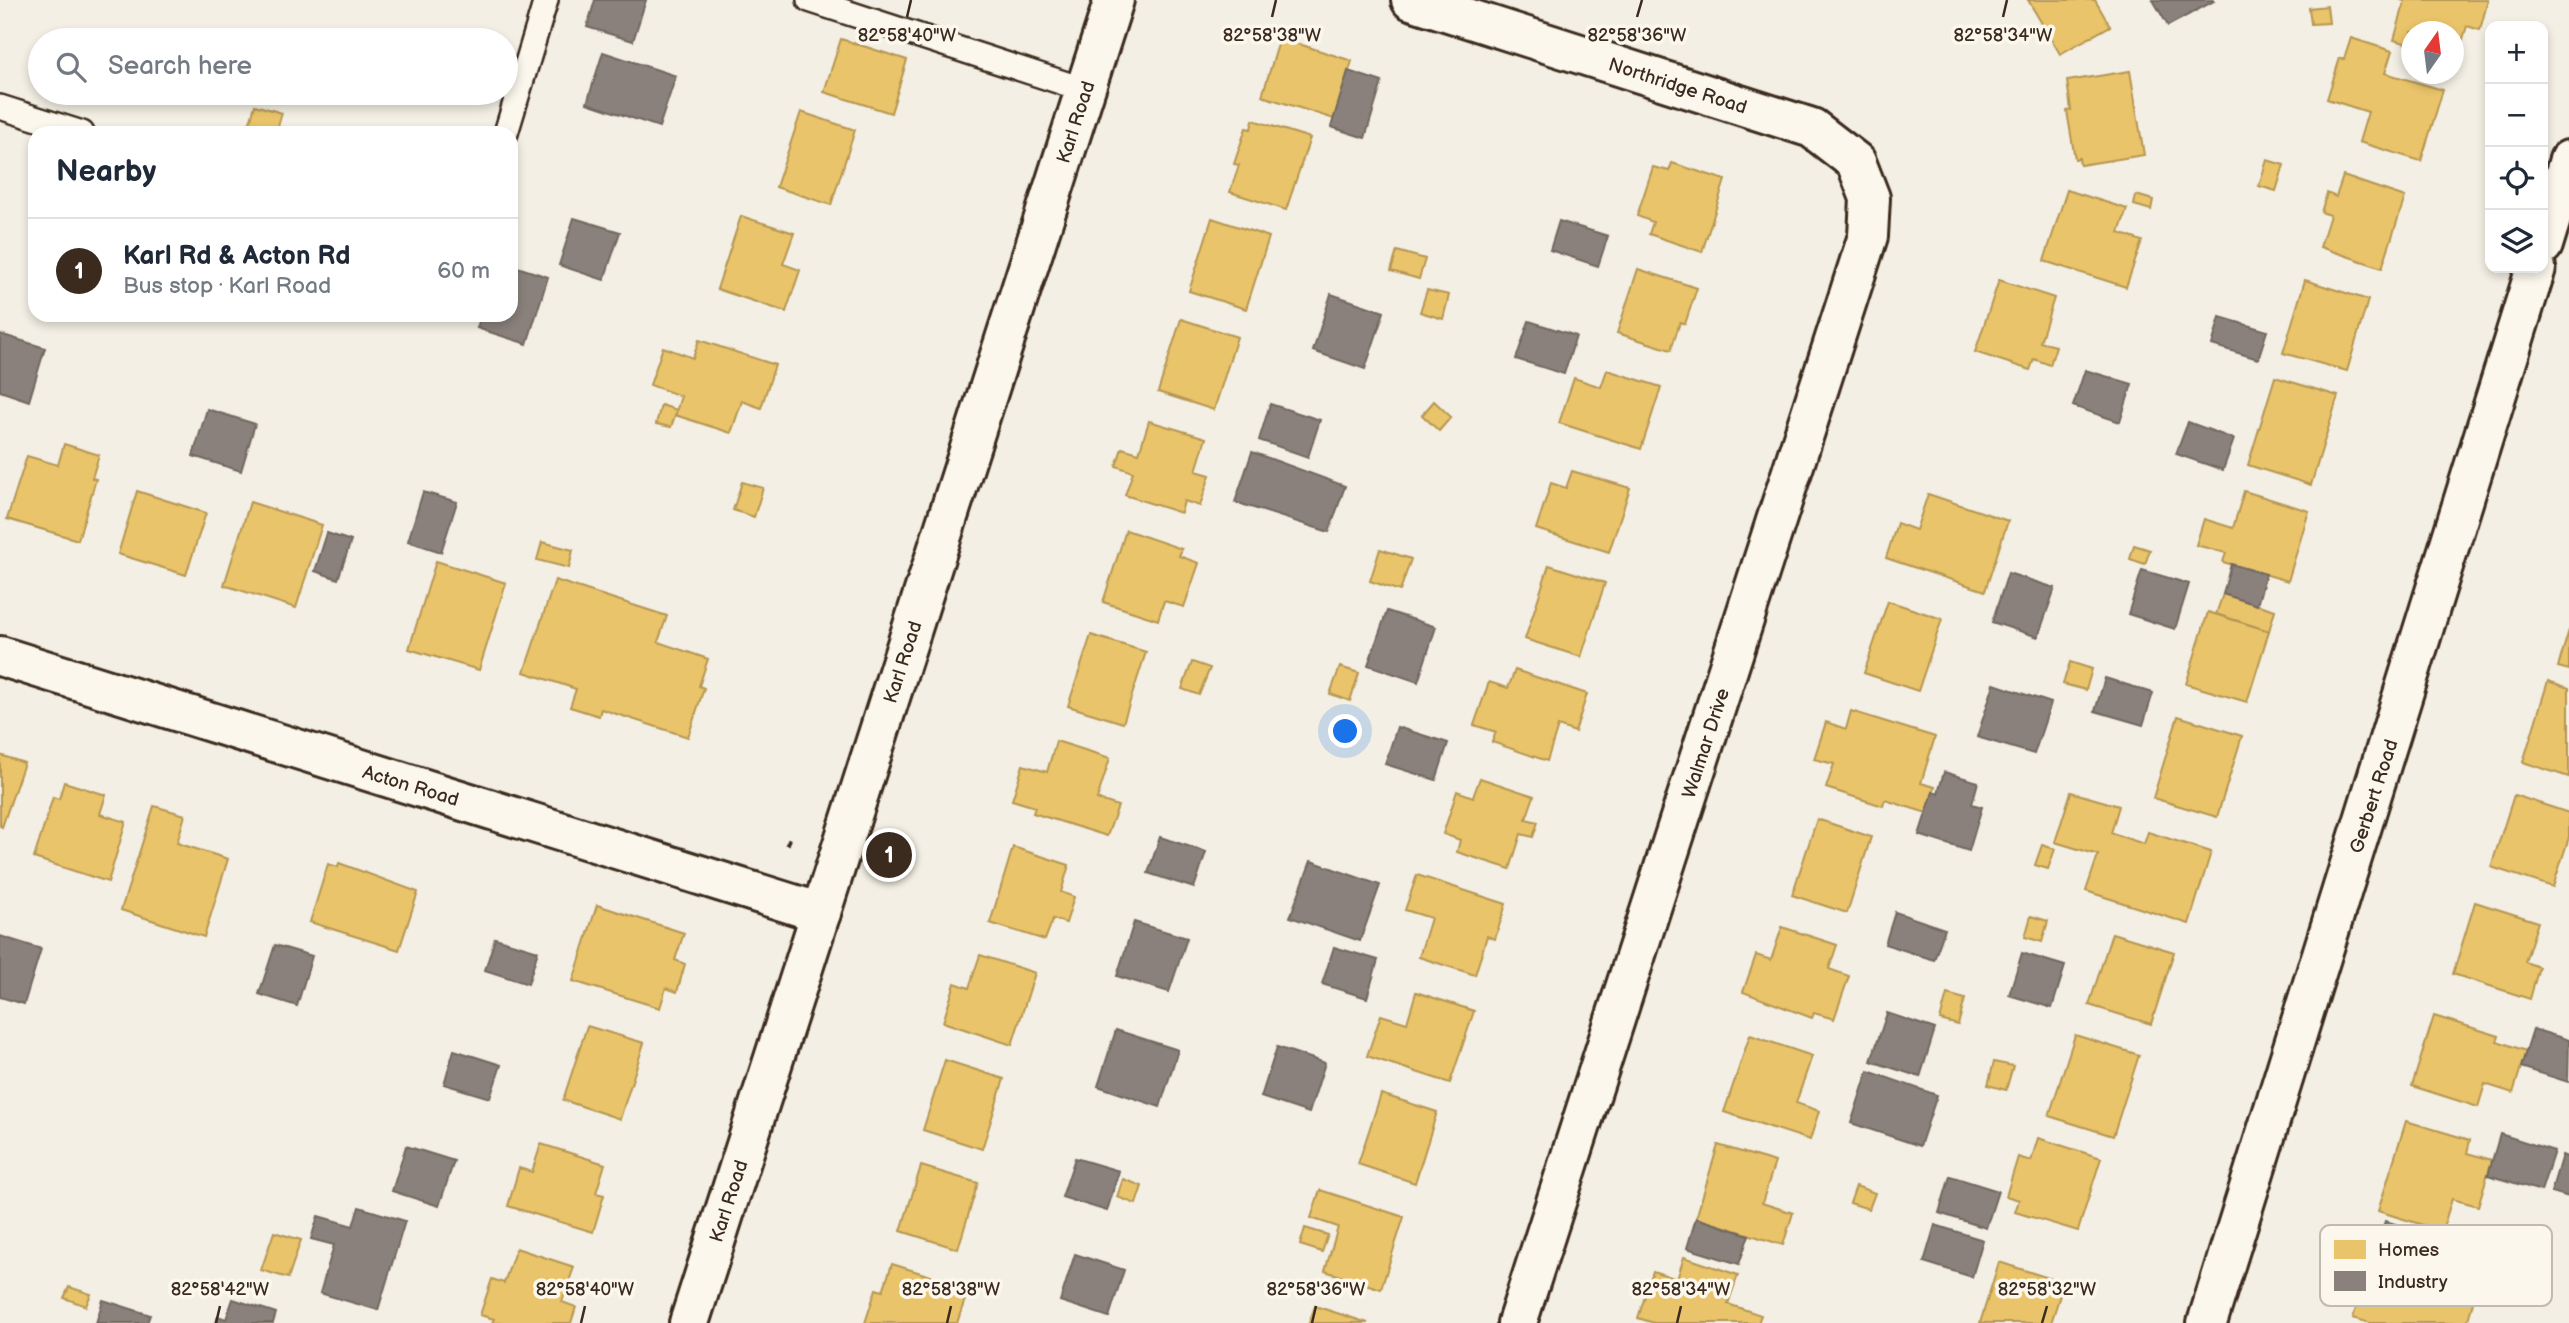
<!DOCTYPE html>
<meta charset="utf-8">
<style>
body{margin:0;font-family:"Balsamiq Sans",sans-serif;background:#f2f2f3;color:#1f2937}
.controls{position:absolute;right:21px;top:21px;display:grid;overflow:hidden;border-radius:14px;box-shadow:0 4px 10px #0003}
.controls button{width:63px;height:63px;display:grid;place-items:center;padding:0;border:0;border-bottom:2px solid #e0e1e3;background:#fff;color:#1f2937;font:35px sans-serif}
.compass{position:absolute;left:2401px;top:21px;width:63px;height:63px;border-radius:50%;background:#fff;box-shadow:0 4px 10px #0003;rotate:14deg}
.you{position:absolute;left:1346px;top:732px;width:24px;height:24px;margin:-18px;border:5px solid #fff;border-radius:50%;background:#1a73e8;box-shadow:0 0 0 10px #1a73e833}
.badge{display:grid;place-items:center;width:46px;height:46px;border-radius:50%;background:#3b2a1e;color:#fff;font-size:23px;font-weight:700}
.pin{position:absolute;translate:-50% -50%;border:4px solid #fff;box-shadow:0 2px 7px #0006}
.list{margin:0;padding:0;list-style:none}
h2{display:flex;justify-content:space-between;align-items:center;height:91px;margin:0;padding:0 28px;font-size:30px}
h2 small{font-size:23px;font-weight:400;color:#747a83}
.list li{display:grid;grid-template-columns:46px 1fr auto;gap:21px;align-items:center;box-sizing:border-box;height:105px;padding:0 28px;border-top:2px solid #e0e1e3}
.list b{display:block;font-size:26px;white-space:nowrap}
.list p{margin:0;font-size:23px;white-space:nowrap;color:#747a83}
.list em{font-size:23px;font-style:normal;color:#747a83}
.icon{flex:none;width:38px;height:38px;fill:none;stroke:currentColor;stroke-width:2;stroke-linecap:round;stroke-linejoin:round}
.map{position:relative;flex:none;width:2569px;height:1323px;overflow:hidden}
.search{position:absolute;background:#fff;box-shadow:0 4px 10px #0003;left:28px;top:28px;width:490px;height:77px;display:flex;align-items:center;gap:18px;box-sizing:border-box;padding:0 24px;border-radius:38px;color:#747a83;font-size:26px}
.panel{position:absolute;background:#fff;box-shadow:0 4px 10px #0003;left:28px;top:126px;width:490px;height:196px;border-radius:21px}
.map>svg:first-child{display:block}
</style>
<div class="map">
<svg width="2569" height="1323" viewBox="0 0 2569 1323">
<rect width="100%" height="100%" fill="#f3efe4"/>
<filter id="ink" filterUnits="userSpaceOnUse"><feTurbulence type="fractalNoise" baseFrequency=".0143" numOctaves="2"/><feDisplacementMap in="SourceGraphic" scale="14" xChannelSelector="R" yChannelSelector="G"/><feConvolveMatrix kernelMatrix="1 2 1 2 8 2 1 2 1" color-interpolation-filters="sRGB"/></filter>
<g filter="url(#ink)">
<g fill="#e9c46a" stroke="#b59653" stroke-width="2">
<path d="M 2028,0 L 2095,0 L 2110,26 L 2060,54 Z"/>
<path d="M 2400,0 L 2488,0 L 2480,30 L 2467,26 L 2457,58 L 2454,57 L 2454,32 L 2412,32 L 2412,45 L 2394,40 L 2405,1 Z"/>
<path d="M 2327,6 L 2329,23 L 2311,24 L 2309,8 Z"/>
<path d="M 1280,38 L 1352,61 L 1334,119 L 1262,96 Z"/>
<path d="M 2351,38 L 2392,51 L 2385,73 L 2443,90 L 2421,161 L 2359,142 L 2368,112 L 2327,99 L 2340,58 L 2344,59 Z"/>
<path d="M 841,39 L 907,60 L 891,113 L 824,92 Z"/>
<path d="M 2130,71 L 2144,155 L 2080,165 L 2079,158 L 2075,159 L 2067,111 L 2071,110 L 2067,81 Z"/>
<path d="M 255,105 L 282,113 L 276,133 L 248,129 Z"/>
<path d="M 801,112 L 855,130 L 831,205 L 776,187 Z"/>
<path d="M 1253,120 L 1310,138 L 1286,210 L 1230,192 L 1239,165 L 1234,164 L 1246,128 L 1251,129 Z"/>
<path d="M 2267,160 L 2284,165 L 2276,191 L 2259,186 Z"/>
<path d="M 1672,163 L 1725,180 L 1702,252 L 1649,234 L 1653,222 L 1637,216 L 1653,167 L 1669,171 Z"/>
<path d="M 2343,176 L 2405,197 L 2382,268 L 2320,247 L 2330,215 L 2321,212 L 2327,193 L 2336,197 Z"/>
<path d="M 2067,190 L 2127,209 L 2119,233 L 2142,241 L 2126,287 L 2044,261 Z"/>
<path d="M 2136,195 L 2153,200 L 2151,210 L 2134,205 Z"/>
<path d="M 741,216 L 794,233 L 783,264 L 800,270 L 786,312 L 717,289 Z"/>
<path d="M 1212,218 L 1269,237 L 1246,309 L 1189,291 Z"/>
<path d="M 1397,251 L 1425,259 L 1419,279 L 1391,271 Z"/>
<path d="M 1638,269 L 1697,288 L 1685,324 L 1680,322 L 1671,350 L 1617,333 Z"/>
<path d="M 1999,280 L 2054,298 L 2040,342 L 2056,346 L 2050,365 L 2034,359 L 2030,370 L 1975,352 Z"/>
<path d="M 2305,280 L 2368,300 L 2347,371 L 2283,353 Z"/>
<path d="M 1427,290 L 1449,295 L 1443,319 L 1420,312 Z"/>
<path d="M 1181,319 L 1237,337 L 1214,410 L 1158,392 Z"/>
<path d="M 699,340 L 775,365 L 761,408 L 742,401 L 731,433 L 675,415 L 681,396 L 650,385 L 663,347 L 693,358 Z"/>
<path d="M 1607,370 L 1661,387 L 1641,449 L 1559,423 L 1574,378 L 1601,387 Z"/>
<path d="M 2275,377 L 2338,396 L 2311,485 L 2248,465 Z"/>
<path d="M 1434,401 L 1451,417 L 1439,431 L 1422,415 Z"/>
<path d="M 661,405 L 677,410 L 671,427 L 656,424 Z"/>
<path d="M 1149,421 L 1206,438 L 1196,471 L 1210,475 L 1200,506 L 1184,501 L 1181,513 L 1125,495 L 1133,472 L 1116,466 L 1122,448 L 1139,453 Z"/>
<path d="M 64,444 L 99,455 L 92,478 L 96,479 L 78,540 L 7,519 L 27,456 L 58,465 Z"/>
<path d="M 1572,471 L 1630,488 L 1609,552 L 1536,529 L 1551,483 L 1566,488 Z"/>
<path d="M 742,482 L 763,488 L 754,517 L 733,510 Z"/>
<path d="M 137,491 L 206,513 L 186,575 L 118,554 Z"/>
<path d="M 2244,491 L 2309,511 L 2288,581 L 2223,562 L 2226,553 L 2196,545 L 2204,519 L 2233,528 Z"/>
<path d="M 1928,494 L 2008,521 L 1985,591 L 1886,558 L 1897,523 L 1916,530 Z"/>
<path d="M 250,502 L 322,525 L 296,608 L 224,585 Z"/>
<path d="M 1126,530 L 1182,549 L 1179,556 L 1199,563 L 1184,607 L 1164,601 L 1158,620 L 1103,602 Z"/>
<path d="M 542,542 L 573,550 L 569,568 L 537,560 Z"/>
<path d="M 2134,545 L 2150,550 L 2145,564 L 2130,559 Z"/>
<path d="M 1380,549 L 1411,559 L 1400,591 L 1370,581 Z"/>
<path d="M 436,561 L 506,583 L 479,670 L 409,649 Z"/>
<path d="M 1549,565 L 1605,583 L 1581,657 L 1525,639 Z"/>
<path d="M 555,580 L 667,616 L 658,642 L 708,659 L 699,686 L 704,688 L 688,737 L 601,709 L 599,716 L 570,707 L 576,689 L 524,672 Z"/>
<path d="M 2223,594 L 2275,610 L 2269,631 L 2216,614 Z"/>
<path d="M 1888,601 L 1942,619 L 1918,691 L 1864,673 Z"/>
<path d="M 2208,612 L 2269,631 L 2247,702 L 2186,684 Z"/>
<path d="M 2569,630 L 2569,670 L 2558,667 Z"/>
<path d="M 1091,635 L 1146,652 L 1123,723 L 1068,706 Z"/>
<path d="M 1192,662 L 1210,668 L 1199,695 L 1182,689 Z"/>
<path d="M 2070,662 L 2092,669 L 2086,690 L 2063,684 Z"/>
<path d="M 1340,667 L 1359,673 L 1350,701 L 1330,694 Z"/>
<path d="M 1515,670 L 1587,694 L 1575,732 L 1558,726 L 1547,761 L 1492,742 L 1496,732 L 1474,725 L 1489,682 L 1508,688 Z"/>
<path d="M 2548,681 L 2569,688 L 2569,777 L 2523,762 Z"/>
<path d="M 1851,711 L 1935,737 L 1921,783 L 1935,787 L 1927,813 L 1885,800 L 1883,806 L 1826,788 L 1834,764 L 1814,759 L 1826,722 L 1846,729 Z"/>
<path d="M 2178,716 L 2242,736 L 2217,817 L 2153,798 Z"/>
<path d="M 1056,741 L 1110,758 L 1097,799 L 1118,806 L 1107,836 L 1033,813 L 1035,807 L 1012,800 L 1023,765 L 1047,772 Z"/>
<path d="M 0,755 L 24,763 L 2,827 L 0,826 Z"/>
<path d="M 1480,778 L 1534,796 L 1526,819 L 1538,822 L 1533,837 L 1521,834 L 1510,869 L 1457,852 L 1460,840 L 1443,834 L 1457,791 L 1473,797 Z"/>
<path d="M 64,782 L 106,795 L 100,814 L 126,822 L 108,882 L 34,858 L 53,797 L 59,799 Z"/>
<path d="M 2071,792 L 2119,806 L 2111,833 L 2144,844 L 2148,832 L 2211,852 L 2189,924 L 2086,891 L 2098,855 L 2055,842 Z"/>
<path d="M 2514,795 L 2569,813 L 2569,837 L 2553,887 L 2491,867 Z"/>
<path d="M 154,806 L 185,815 L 177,843 L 228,859 L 204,937 L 121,910 Z"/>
<path d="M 1817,819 L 1871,837 L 1847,913 L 1792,895 Z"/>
<path d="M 2042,845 L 2055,849 L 2048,869 L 2035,865 Z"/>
<path d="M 1013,847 L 1069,865 L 1061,892 L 1074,897 L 1066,923 L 1053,919 L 1045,940 L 990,923 Z"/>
<path d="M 339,863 L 418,892 L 399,950 L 310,922 L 328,864 L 338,867 Z"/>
<path d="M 1417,875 L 1506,904 L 1495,939 L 1487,936 L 1475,975 L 1419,957 L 1431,918 L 1405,910 Z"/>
<path d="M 2475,902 L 2538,922 L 2525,962 L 2539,967 L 2530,999 L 2453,974 Z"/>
<path d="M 597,905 L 684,933 L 675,960 L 685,964 L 677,992 L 666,988 L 660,1008 L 573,981 Z"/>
<path d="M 2031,916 L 2048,921 L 2042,942 L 2025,937 Z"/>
<path d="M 1782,927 L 1837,945 L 1829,969 L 1849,976 L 1834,1019 L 1814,1013 L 1812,1018 L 1743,992 L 1756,955 L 1771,960 Z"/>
<path d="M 2112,933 L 2174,952 L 2151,1024 L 2089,1005 Z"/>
<path d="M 980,955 L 1035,973 L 1012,1045 L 943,1022 L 955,983 L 969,988 Z"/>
<path d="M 1416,992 L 1474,1011 L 1450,1083 L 1367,1056 L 1381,1015 L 1407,1023 Z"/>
<path d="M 1947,994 L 1965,999 L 1958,1025 L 1940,1020 Z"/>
<path d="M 2434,1016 L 2499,1036 L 2497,1041 L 2526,1051 L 2513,1093 L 2485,1084 L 2478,1107 L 2412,1086 Z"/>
<path d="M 587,1026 L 644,1043 L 620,1119 L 563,1100 Z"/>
<path d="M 1750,1035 L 1812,1056 L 1796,1103 L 1819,1111 L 1810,1140 L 1724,1112 Z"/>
<path d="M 2075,1035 L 2139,1055 L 2113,1136 L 2049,1116 Z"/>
<path d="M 945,1060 L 1004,1079 L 982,1149 L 923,1130 Z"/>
<path d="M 1994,1062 L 2013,1066 L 2006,1090 L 1988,1085 Z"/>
<path d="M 1381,1094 L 1437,1112 L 1415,1183 L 1358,1164 Z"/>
<path d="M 2406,1121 L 2470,1140 L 2467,1153 L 2492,1160 L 2478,1206 L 2452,1199 L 2442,1231 L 2378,1211 Z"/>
<path d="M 2038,1138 L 2101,1158 L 2078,1231 L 2015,1212 L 2019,1200 L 2006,1196 L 2018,1157 L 2031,1161 Z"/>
<path d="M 541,1144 L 605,1164 L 596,1193 L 604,1195 L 593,1232 L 508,1206 L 519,1168 L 532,1172 Z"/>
<path d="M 1718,1145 L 1775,1162 L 1762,1203 L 1793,1213 L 1783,1245 L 1696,1218 Z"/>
<path d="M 921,1166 L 978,1183 L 958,1249 L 901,1231 Z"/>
<path d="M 1123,1179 L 1142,1186 L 1136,1204 L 1117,1197 Z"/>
<path d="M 1856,1186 L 1875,1193 L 1869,1209 L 1850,1203 Z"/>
<path d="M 1320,1190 L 1404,1217 L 1381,1289 L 1325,1271 L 1338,1227 L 1311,1218 Z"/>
<path d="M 1305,1228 L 1328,1235 L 1322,1252 L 1300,1245 Z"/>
<path d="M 274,1232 L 301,1240 L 288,1278 L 261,1270 Z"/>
<path d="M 2374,1245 L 2432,1263 L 2437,1265 L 2435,1273 L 2457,1280 L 2453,1293 L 2474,1299 L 2467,1323 L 2370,1323 L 2353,1318 Z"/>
<path d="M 516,1248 L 574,1267 L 562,1302 L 576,1307 L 571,1323 L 492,1323 L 494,1319 L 480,1315 L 492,1279 L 504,1283 Z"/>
<path d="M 1684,1257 L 1738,1275 L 1728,1304 L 1761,1315 L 1758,1323 L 1654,1323 L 1638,1318 L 1653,1271 L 1677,1279 Z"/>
<path d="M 1999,1262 L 2064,1283 L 2051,1323 L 1980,1323 Z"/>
<path d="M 892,1264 L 969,1288 L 957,1323 L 865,1323 L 876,1289 L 883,1291 Z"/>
<path d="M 69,1287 L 91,1294 L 86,1306 L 64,1298 Z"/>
<path d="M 1315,1306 L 1368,1323 L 1309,1323 Z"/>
</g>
<g fill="#8a817c" stroke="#726760" stroke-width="2">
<path d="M 595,0 L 646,0 L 633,41 L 587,27 Z"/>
<path d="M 2153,0 L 2213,0 L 2214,1 L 2168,26 Z"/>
<path d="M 603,52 L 676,76 L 659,127 L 587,103 Z"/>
<path d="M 1348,71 L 1382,82 L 1365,138 L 1331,127 Z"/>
<path d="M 574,218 L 620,232 L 604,280 L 559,265 Z"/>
<path d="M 1559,221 L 1608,236 L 1598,266 L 1550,250 Z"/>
<path d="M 511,265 L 548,277 L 527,344 L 477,328 L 481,315 L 511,315 Z"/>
<path d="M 1331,294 L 1384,312 L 1365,369 L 1313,351 Z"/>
<path d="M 2220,317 L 2267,331 L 2258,359 L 2212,345 Z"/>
<path d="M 1529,321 L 1576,336 L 1564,374 L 1516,359 Z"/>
<path d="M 0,334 L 45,348 L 29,401 L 0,391 Z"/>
<path d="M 2085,370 L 2132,384 L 2120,422 L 2073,406 Z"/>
<path d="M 1270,404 L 1320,420 L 1308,457 L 1259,440 Z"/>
<path d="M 207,409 L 255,424 L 241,471 L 193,456 Z"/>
<path d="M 2188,422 L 2234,439 L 2223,470 L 2176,454 Z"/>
<path d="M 1252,452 L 1345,486 L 1329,532 L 1235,502 Z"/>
<path d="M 423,492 L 457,502 L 441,552 L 408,541 Z"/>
<path d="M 327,533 L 351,541 L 338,579 L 315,571 Z"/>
<path d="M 2231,564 L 2266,574 L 2257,605 L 2223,594 Z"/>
<path d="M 2142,570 L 2189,584 L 2175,629 L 2128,614 Z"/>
<path d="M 2008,573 L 2055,588 L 2038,637 L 1992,622 Z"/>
<path d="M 1387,611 L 1436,627 L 1418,682 L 1368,665 Z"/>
<path d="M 2105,678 L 2153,693 L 2143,725 L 2095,711 Z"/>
<path d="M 1994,684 L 2051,703 L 2034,754 L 1977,737 Z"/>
<path d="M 1397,727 L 1448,743 L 1436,780 L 1385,764 Z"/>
<path d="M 1944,772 L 1978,782 L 1972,804 L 1982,807 L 1969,851 L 1919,835 L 1933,792 L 1938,793 Z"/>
<path d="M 1160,837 L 1206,852 L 1194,888 L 1148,873 Z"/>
<path d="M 1311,861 L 1380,885 L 1360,941 L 1290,917 Z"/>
<path d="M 1895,912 L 1945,929 L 1934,960 L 1885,944 Z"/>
<path d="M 1134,922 L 1187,938 L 1169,992 L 1117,976 Z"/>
<path d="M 0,936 L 41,949 L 24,1004 L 0,997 Z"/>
<path d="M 495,938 L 538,951 L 528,984 L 485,970 Z"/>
<path d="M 275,945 L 312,956 L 297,1006 L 259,994 Z"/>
<path d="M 1334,947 L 1378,960 L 1367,998 L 1322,984 Z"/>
<path d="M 2022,953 L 2065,966 L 2052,1008 L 2009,995 Z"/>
<path d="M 1887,1013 L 1935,1029 L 1920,1077 L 1871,1061 Z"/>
<path d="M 2533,1029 L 2569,1040 L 2568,1082 L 2521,1067 Z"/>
<path d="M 1116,1030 L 1178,1050 L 1160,1107 L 1098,1086 Z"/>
<path d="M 1277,1047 L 1325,1063 L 1309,1113 L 1261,1097 Z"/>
<path d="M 454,1050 L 501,1065 L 490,1098 L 444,1084 Z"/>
<path d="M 1868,1071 L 1937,1095 L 1920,1146 L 1851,1123 Z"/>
<path d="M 2500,1134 L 2554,1151 L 2541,1191 L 2488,1175 Z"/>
<path d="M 406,1146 L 454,1161 L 439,1206 L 392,1191 Z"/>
<path d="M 2562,1155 L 2569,1158 L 2569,1197 L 2551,1192 Z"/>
<path d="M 1075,1158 L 1119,1171 L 1107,1211 L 1062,1197 Z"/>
<path d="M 1950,1176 L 1998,1191 L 1986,1228 L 1939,1213 Z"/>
<path d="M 359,1207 L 405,1221 L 378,1310 L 320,1293 L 334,1245 L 311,1239 L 318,1216 L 353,1226 Z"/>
<path d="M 1696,1218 L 1749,1235 L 1739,1264 L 1687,1248 Z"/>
<path d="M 2385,1221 L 2457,1242 L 2455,1245 L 2466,1249 L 2460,1267 L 2433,1259 L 2432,1263 L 2377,1246 Z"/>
<path d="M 1935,1225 L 1983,1240 L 1972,1277 L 1924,1262 Z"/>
<path d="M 1075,1254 L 1124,1270 L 1109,1317 L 1060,1301 Z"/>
<path d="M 233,1299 L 276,1313 L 273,1323 L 216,1323 L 218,1316 L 226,1319 Z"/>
<path d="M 103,1300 L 150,1315 L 147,1323 L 96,1323 Z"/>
</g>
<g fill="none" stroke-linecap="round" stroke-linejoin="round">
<defs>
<g id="service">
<path d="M 809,0 L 1085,90"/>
<path d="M 0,107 L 82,133"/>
<path d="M 506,133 L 546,0"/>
</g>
<g id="minor">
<path d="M 1411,0 L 1812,128 L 1856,162 L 1870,198 L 1868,236 L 1517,1323"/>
<path d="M 2543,245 L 2569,160"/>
<path d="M 0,656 L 821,913"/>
<path d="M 2207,1323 L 2536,268"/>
</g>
<path id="secondary" d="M 689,1323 L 1114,0"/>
</defs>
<use href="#service" stroke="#3b2a1e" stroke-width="28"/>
<use href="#minor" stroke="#3b2a1e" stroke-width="44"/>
<use href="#secondary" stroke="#3b2a1e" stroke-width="44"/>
<path stroke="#3b2a1e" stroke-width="4.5" stroke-dasharray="7 5" stroke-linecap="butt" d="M 787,845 L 791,836"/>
<use href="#service" stroke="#fbf7ec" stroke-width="23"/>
<use href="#minor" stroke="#fbf7ec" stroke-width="38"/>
<use href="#secondary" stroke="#fbf7ec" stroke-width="38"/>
</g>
</g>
<path fill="none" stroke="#3b2a1e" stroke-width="2.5" d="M 907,17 L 911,0M 1272,17 L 1276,0M 1637,17 L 1642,0M 2003,17 L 2007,0M 216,1323 L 220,1306M 581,1323 L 585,1306M 947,1323 L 951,1306M 1312,1323 L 1316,1306M 1677,1323 L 1681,1306M 2042,1323 L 2047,1306"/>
<g text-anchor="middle" stroke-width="7" stroke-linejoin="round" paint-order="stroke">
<g font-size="19" fill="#3b2a1e" stroke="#fbf7ec">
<text transform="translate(1678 85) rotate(18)" y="7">Northridge Road</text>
<text transform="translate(1075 122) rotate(-72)" y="7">Karl Road</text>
<text transform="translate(902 662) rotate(-72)" y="7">Karl Road</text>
<text transform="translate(1705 743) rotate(-72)" y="7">Walmar Drive</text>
<text transform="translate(411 785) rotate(17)" y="7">Acton Road</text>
<text transform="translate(2373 796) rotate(-72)" y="7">Gerbert Road</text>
<text transform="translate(728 1201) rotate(-72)" y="7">Karl Road</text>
</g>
</g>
<rect x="2320" y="1225" width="232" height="81" rx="10" fill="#fbf7ec" stroke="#c1baae" stroke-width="2"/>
<rect x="2334" y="1240" width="32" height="19" fill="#e9c46a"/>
<rect x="2334" y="1271" width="32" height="20" fill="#8a817c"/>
<g font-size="19" fill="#3b2a1e">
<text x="2378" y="1256">Homes</text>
<text x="2378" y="1288">Industry</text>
</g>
<g font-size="18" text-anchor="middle" fill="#3b2a1e" stroke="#fbf7ec" stroke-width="7" stroke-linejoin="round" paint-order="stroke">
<text x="907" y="41">82°58'40"W</text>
<text x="1272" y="41">82°58'38"W</text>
<text x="1637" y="41">82°58'36"W</text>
<text x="2003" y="41">82°58'34"W</text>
<text x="220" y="1295">82°58'42"W</text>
<text x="585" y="1295">82°58'40"W</text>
<text x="951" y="1295">82°58'38"W</text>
<text x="1316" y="1295">82°58'36"W</text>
<text x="1681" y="1295">82°58'34"W</text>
<text x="2047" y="1295">82°58'32"W</text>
</g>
</svg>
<div class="controls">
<button>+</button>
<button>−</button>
<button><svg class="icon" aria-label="locate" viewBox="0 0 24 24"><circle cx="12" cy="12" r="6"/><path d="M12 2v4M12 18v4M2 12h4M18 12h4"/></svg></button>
<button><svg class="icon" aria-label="layers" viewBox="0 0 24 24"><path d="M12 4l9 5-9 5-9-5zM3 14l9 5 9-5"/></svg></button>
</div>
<svg class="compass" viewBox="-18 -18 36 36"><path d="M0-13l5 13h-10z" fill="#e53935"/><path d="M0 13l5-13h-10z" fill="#747a83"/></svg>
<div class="you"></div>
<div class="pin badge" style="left:889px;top:855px">1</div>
<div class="search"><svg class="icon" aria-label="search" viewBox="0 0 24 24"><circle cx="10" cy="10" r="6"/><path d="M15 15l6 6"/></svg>Search here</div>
<section class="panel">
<h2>Nearby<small></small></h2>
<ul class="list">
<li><span class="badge">1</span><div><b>Karl Rd &amp; Acton Rd</b><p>Bus stop · Karl Road</p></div><em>60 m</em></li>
</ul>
</section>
</div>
